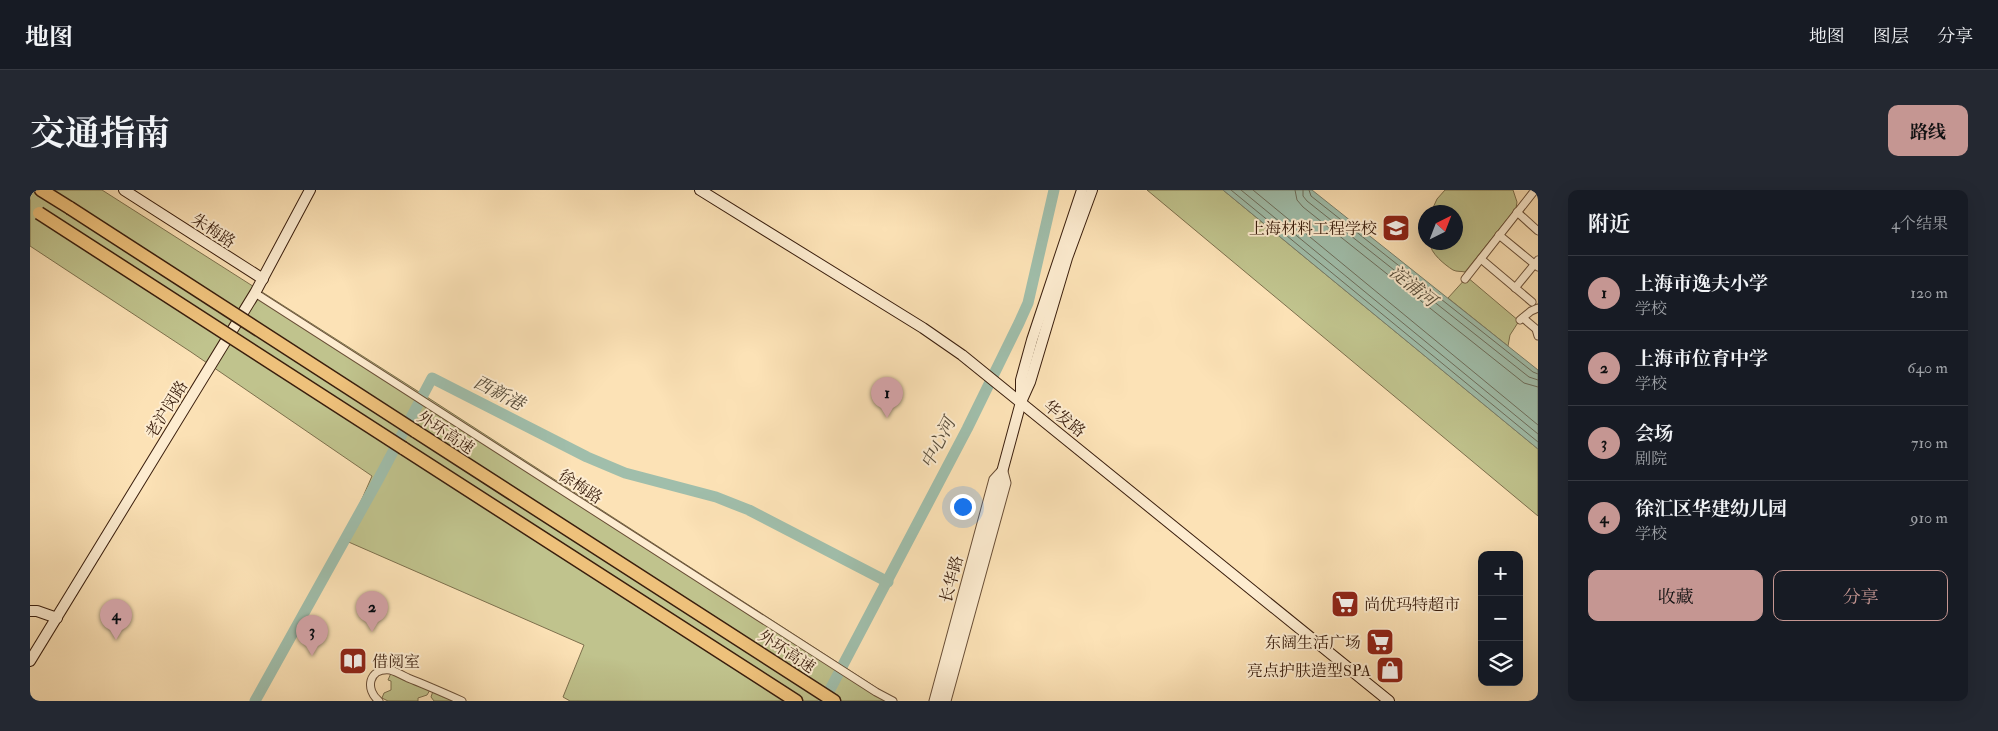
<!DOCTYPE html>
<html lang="zh">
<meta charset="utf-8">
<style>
body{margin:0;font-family:"IM FELL Double Pica","Noto Serif SC",serif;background:#242831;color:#f1f3f6}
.controls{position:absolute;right:15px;bottom:15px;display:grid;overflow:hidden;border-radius:10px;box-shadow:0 5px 20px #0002}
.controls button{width:45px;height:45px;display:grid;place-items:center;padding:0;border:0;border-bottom:1px solid #363941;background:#171b24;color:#f1f3f6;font:25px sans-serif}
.compass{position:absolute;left:1388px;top:15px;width:45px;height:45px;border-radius:50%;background:#171b24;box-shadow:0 5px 20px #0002;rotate:42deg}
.you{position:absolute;left:932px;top:316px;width:18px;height:18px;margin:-12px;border:4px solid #fff;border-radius:50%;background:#1a73e8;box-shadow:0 0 0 8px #1a73e833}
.badge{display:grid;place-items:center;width:32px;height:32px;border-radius:50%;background:#c59692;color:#111;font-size:16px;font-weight:700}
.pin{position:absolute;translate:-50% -41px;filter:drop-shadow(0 1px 2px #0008)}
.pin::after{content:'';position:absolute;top:26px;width:18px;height:15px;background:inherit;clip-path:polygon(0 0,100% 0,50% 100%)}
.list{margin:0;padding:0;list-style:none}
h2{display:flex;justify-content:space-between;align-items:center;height:65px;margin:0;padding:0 20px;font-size:21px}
h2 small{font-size:16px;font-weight:400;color:#9ea1a6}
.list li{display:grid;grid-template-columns:32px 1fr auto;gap:15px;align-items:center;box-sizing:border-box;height:75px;padding:0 20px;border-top:1px solid #363941}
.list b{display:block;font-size:19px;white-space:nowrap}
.list p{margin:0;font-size:16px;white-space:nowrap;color:#9ea1a6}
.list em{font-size:16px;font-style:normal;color:#9ea1a6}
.actions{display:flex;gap:10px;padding:15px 20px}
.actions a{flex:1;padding:11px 0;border:1px solid #c59692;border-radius:10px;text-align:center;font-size:18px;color:#c59692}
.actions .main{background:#c59692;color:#111}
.icon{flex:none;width:28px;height:28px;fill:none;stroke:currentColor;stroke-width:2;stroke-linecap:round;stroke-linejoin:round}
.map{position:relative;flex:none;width:1508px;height:511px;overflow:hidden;border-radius:10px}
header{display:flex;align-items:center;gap:30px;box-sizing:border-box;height:70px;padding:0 25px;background:#171b24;border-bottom:1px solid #363941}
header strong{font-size:24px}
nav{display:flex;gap:28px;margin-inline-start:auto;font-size:18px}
.intro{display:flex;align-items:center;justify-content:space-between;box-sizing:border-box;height:120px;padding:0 30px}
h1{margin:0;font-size:35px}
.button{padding:12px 22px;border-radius:10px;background:#c59692;color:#111;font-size:18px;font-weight:700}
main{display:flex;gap:30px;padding:0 30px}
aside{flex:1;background:#171b24;border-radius:10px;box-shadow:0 5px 20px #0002}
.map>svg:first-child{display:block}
</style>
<header>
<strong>地图</strong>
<nav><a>地图</a><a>图层</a><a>分享</a></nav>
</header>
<div class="intro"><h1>交通指南</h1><a class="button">路线</a></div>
<main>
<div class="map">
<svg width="1508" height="511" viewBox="0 0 1508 511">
<rect width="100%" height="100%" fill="#fce2b6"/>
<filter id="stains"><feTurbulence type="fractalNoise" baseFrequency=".004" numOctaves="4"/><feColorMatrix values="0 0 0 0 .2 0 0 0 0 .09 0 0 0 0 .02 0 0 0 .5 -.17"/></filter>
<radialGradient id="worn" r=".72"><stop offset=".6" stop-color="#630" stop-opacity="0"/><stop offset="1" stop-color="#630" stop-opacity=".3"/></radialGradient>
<g fill="#c0c38d" stroke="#7d704d">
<path d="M 0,0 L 72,0 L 400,209 L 867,511 L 540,511 L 533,507 L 554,455 L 314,350 L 342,286 L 161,162 L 0,56 Z"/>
<path d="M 1117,0 L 1193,0 L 1508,259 L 1508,326 Z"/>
<path d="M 1415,0 L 1483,0 L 1487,12 L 1486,18 L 1435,82 C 1431,81 1427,82 1423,80 C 1415,75 1400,63 1400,53 L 1426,52 L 1426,22 L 1401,22 L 1407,9 Z"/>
<path d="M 1437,87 L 1489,131 L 1480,145 L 1478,156 L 1418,108 Z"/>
<path d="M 361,483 L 400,500 L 397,505 L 388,508 L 388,511 L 358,511 L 352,508 L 354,503 L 361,500 L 361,491 L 358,490 Z"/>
<path d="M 403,501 L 426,511 L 404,511 L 401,507 Z"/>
</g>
<path fill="#a0beab" stroke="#777e6c" d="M 1193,0 L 1282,0 L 1508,180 L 1508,259 Z"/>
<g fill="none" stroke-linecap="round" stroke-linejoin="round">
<g stroke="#6d6e5c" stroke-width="1">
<path d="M 1201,0 L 1508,252"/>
<path d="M 1211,0 L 1508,244"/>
<path d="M 1223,0 L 1508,235"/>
<path d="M 1265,0 L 1267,10 L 1273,17 L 1494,193 L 1508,197"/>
<path d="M 1273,0 L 1273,6 L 1277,11 L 1499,187 L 1508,190"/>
<path d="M 1279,0 L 1281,6 L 1503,182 L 1508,184"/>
</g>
<g stroke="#a0beab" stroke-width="11">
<path d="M 225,511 L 348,290 L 402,188 L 557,267 L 595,283 L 686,307 L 719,320 L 858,392"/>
<path d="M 794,511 L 937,239 L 989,133 L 998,113 L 1024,0"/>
</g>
<defs>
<g id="street">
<path d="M 1487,22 L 1508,41"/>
<path d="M 1469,45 L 1508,77"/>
<path d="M 1451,69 L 1502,112"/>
<path d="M 1435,89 L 1505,0"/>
<path d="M 1485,98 L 1508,70"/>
<path d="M 225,103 L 846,502 L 863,511"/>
<path d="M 1493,128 L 1506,139 L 1508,146"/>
<path d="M 1490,130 L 1501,121 L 1508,118"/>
<path d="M 349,511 C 335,500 338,478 360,480 C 365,481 372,485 378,488 C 396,495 414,503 432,511"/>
<path d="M 903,511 L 963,289 L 973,278 L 977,293 L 917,511"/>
</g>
<g id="secondary">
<path d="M 94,0 L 233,89"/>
<path d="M 670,0 L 893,138 L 932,165 L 1359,511"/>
<path d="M 991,208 L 991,190 L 1002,150 L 1052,0"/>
<path d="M 0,421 L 7,421 L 27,428"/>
<path d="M 0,471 L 225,103 L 280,0"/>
<path d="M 910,511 L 991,212 L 1000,192 L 1037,68 L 1062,0"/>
</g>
<g id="highway">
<path d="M 11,0 L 40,18"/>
<path d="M 385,241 L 804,511"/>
<path d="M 373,258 L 766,511"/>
</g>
</defs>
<use href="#street" stroke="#6a4f37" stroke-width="9"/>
<use href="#secondary" stroke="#3a1e0d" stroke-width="12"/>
<use href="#highway" stroke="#3a1e0d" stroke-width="15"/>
<use href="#street" stroke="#fdecd0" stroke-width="7"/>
<use href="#secondary" stroke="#fdecd0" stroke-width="10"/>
<use href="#highway" stroke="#eec17b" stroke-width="12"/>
<defs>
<g id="highway-bridge">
<path d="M 40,18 L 385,241"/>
<path d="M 9,23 L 373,258"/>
</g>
</defs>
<use href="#highway-bridge" stroke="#3a1e0d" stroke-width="15" stroke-linecap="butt"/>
<use href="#highway-bridge" stroke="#eec17b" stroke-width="12"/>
</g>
<defs>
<symbol id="school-square" viewBox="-11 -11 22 22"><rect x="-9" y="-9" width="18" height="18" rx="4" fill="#8f2418" stroke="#fdecd0"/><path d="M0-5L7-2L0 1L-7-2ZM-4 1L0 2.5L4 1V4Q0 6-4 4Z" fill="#fff"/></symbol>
<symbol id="supermarket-square" viewBox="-11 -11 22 22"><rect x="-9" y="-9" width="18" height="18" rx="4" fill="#8f2418" stroke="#fdecd0"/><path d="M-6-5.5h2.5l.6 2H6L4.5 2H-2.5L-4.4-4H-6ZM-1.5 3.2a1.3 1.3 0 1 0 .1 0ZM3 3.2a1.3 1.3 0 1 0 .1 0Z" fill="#fff"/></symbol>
<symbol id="library-square" viewBox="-11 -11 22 22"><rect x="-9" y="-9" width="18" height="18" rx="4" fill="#8f2418" stroke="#fdecd0"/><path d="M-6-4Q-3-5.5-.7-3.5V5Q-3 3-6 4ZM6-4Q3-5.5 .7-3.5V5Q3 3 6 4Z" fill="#fff"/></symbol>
<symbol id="shop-square" viewBox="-11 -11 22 22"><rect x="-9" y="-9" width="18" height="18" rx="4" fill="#8f2418" stroke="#fdecd0"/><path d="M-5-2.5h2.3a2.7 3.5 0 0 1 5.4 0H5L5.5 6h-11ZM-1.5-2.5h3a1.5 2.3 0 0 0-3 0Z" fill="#fff"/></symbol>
</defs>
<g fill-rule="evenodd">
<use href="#school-square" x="1350" y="22" width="32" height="32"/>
<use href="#supermarket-square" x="1299" y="398" width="32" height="32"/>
<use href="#supermarket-square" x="1334" y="436" width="32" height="32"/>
<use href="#library-square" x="307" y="455" width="32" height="32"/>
<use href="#shop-square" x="1344" y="464" width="32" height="32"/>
</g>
<g text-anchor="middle" stroke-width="4" stroke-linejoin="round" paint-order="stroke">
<g font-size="16" fill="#3a1e0d" stroke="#fdecd0" text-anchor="end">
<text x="1347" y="44">上海材料工程学校</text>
<text x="1334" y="420" text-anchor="start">尚优玛特超市</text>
<text x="1331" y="458">东阔生活广场</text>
<text x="342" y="477" text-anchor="start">借阅室</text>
<text x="1341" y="486">亮点护肤造型SPA</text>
</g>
<g font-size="16" fill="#3a1e0d" stroke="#fdecd0">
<text transform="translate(184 40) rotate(33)" y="6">朱梅路</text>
<text transform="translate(136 219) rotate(-58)" y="6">老沪闵路</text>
<text transform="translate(1035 228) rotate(39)" y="6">华发路</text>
<text transform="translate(416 242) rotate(33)" y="6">外环高速</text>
<text transform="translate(551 296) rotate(33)" y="6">徐梅路</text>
<text transform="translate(921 389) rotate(-75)" y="6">长华路</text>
<text transform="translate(757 461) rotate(33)" y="6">外环高速</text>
</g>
<g font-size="18" font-style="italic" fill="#594e3c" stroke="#fdecd0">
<text transform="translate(1383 96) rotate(39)" y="6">淀浦河</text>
<text transform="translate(469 203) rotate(27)" y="6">西新港</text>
<text transform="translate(908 253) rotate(-63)" y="6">中心河</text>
</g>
</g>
<rect width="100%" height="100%" filter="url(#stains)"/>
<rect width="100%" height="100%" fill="url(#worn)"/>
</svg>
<div class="controls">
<button>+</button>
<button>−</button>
<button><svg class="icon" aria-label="layers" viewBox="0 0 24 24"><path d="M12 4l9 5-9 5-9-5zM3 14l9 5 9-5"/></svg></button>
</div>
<svg class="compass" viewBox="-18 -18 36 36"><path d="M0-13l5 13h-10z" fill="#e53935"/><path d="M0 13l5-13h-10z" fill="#9ea1a6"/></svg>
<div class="you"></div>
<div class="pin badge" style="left:857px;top:228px">1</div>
<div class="pin badge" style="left:342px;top:442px">2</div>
<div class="pin badge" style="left:282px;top:466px">3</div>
<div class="pin badge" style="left:86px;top:450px">4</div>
</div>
<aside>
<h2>附近<small>4个结果</small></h2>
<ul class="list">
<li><span class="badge">1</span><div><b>上海市逸夫小学</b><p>学校</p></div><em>120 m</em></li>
<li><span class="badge">2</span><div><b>上海市位育中学</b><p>学校</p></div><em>640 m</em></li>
<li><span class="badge">3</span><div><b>会场</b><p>剧院</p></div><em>710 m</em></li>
<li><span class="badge">4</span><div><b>徐汇区华建幼儿园</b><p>学校</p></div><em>910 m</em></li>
</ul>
<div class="actions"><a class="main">收藏</a><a>分享</a></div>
</aside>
</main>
